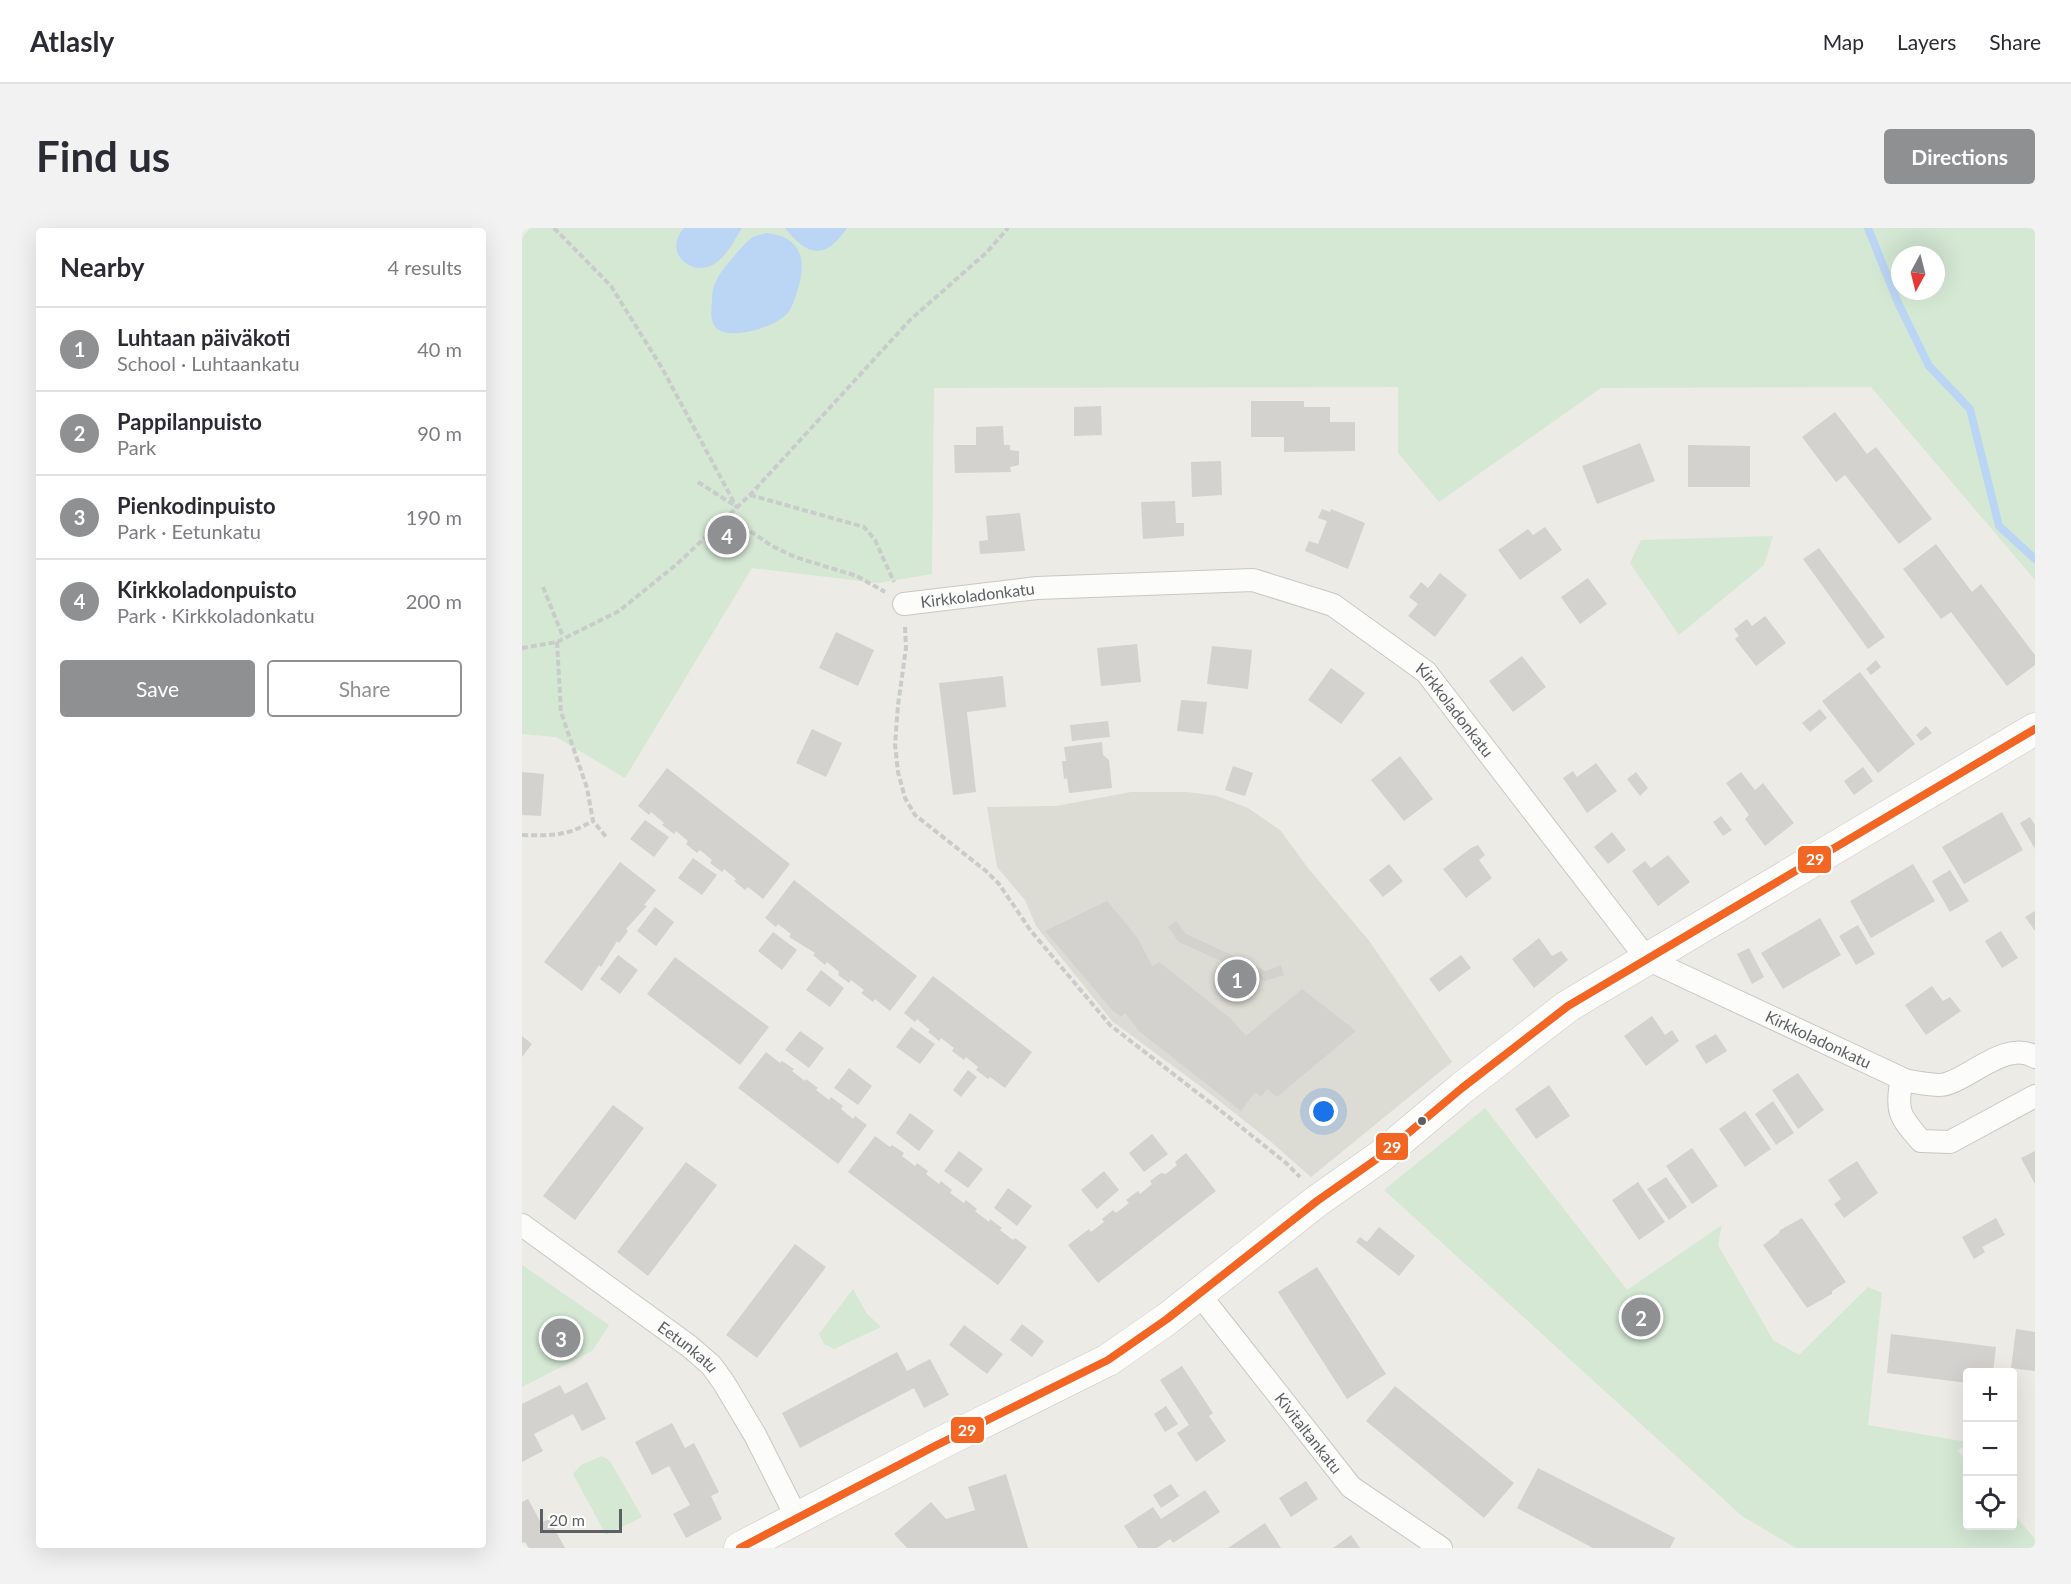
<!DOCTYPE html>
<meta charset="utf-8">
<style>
body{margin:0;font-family:Lato,sans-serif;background:#f2f2f3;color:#2b2b33}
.controls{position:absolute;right:18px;bottom:18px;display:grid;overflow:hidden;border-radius:6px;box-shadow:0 6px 24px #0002}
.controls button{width:54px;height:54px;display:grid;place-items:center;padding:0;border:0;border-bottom:2px solid #e1e1e2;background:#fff;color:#2b2b33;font:30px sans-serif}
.compass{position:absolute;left:1369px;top:18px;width:54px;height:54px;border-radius:50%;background:#fff;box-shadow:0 6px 24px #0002;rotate:187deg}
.scale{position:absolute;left:18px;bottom:15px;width:82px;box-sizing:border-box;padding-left:6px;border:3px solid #5c5f64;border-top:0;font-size:16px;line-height:21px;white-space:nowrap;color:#5c5f64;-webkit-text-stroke:4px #fff;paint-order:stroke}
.you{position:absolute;left:802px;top:884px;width:21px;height:21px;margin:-15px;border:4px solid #fff;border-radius:50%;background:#1a73e8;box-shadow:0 0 0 9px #1a73e833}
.badge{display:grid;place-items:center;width:39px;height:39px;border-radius:50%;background:#8e9092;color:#fff;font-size:20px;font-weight:700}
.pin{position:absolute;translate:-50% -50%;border:3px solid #fff;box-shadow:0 2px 6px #0006}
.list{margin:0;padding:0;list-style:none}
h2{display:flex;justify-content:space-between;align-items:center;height:78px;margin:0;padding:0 24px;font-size:26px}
h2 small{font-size:20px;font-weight:400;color:#7c7c81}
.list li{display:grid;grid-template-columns:39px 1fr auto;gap:18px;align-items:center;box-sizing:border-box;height:84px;padding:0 24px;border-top:2px solid #e1e1e2}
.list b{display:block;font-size:22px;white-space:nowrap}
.list p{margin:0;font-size:20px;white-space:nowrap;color:#7c7c81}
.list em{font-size:20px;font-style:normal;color:#7c7c81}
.actions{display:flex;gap:12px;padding:18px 24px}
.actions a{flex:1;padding:14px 0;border:2px solid #8e9092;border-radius:6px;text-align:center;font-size:21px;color:#8e9092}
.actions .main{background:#8e9092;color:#fff}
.icon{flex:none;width:33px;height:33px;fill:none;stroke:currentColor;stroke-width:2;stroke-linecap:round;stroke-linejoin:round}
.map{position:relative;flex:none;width:1513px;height:1320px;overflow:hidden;border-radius:6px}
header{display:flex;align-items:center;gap:36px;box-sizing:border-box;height:84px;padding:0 30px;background:#fff;border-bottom:2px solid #e1e1e2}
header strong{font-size:28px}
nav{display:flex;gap:33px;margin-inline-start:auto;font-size:21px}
.intro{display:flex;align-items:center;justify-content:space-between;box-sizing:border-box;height:144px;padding:0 36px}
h1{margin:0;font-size:42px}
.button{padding:15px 27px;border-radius:6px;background:#8e9092;color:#fff;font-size:21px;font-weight:700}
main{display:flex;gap:36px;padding:0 36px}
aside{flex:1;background:#fff;border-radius:6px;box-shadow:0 6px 24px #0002}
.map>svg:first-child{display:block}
</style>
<header>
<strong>Atlasly</strong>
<nav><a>Map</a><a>Layers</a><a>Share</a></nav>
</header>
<div class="intro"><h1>Find us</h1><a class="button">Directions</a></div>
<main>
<aside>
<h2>Nearby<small>4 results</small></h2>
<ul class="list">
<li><span class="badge">1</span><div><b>Luhtaan päiväkoti</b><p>School · Luhtaankatu</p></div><em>40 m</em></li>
<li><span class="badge">2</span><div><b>Pappilanpuisto</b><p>Park</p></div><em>90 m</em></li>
<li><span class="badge">3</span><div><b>Pienkodinpuisto</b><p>Park · Eetunkatu</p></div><em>190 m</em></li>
<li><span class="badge">4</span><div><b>Kirkkoladonpuisto</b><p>Park · Kirkkoladonkatu</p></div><em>200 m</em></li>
</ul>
<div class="actions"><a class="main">Save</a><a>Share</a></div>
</aside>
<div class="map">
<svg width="1513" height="1320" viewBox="0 0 1513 1320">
<rect width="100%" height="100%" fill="#ecebe6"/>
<path fill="#dcdbd4" d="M 609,564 L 665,564 L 695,568 L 726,580 L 758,602 L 786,640 L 848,714 L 930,834 L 789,949 L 748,913 L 686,864 L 590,793 L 514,698 L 503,672 L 475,639 L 465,579 L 534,578 Z"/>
<g fill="#d4e8d4" fill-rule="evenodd">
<path d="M 8,0 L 1513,0 L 1513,352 L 1349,159 L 1079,160 L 917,274 L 876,225 L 876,159 L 412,160 L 410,346 L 356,355 L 230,340 L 103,550 L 34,509 L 0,506 L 0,10 ZM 1378,27 L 1414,27 L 1414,63 L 1378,63 Z"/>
<path d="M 1251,308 L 1242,337 L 1157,407 L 1108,335 L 1119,312 Z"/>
<path d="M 963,880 L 1105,1062 L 1200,997 L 1196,1017 L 1251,1112 L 1277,1127 L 1346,1059 L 1360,1065 L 1346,1197 L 1445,1214 L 1445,1218 L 1435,1222 L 1445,1234 L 1446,1298 L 1490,1298 L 1491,1285 L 1513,1311 L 1513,1320 L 1274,1320 L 1220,1288 L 862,962 Z"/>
<path d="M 0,1037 L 87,1097 L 70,1123 L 0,1159 Z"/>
<path d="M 331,1061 L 345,1086 L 359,1099 L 312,1121 L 302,1116 L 297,1106 Z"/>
<path d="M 80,1228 L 88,1233 L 120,1289 L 84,1307 L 51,1246 L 59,1237 Z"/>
</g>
<g fill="#bbd5f5">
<path d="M 162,0 L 220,0 C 213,11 206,26 195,34 C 173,52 139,26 162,0 Z"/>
<path d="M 263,0 L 325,0 C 303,32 286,29 263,0 Z"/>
<path d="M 244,5 C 279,8 285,32 276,61 C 273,69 271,79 265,86 C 253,97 234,103 219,105 C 192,107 187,97 190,73 C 190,65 191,58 195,51 C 200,41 222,15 231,9 C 234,7 240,7 244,5 Z"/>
</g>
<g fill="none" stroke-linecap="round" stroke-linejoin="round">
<path stroke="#bbd5f5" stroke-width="8" d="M 1346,0 L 1377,77 L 1407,138 L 1448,181 L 1477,298 L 1513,331"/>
</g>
<g fill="#d3d2cf">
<path d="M 729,173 L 782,173 L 782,179 L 808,179 L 808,194 L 833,194 L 833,223 L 762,224 L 762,209 L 729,209 Z"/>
<path d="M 579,178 L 580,207 L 552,208 L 552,179 Z"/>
<path d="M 1313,184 L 1345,226 L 1354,219 L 1410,291 L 1377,316 L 1323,247 L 1314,254 L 1280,209 Z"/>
<path d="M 481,198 L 482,217 L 488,217 L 488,222 L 497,223 L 497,237 L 488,239 L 489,244 L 433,245 L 432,217 L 454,217 L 454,199 Z"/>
<path d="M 1118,215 L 1133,253 L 1075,276 L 1060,238 Z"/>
<path d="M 1166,217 L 1228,218 L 1228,259 L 1166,259 Z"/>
<path d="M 699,233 L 700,267 L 670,269 L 669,234 Z"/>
<path d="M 653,273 L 654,295 L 662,295 L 662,308 L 621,311 L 619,274 Z"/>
<path d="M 800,281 L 808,284 L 809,281 L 843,295 L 826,341 L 783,323 L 787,313 L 796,316 L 805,293 L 796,290 Z"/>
<path d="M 498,285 L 503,323 L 458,326 L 457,313 L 466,312 L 464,288 Z"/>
<path d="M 1023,299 L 1040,322 L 998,352 L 976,322 L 1006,301 L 1011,307 Z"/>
<path d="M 1414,316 L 1450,364 L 1459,356 L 1513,427 L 1513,437 L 1485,458 L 1429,384 L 1419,391 L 1381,341 Z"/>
<path d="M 1297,320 L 1363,409 L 1346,421 L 1281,331 Z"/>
<path d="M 918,345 L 945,367 L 913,409 L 886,388 L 896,376 L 887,369 L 899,354 L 906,360 Z"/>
<path d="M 1066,350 L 1085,376 L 1058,396 L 1039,369 Z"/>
<path d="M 1243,388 L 1264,415 L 1234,438 L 1213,411 L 1217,408 L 1212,401 L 1225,391 L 1230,398 Z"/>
<path d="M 314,404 L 352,422 L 336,458 L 297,440 Z"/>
<path d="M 615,416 L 619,454 L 579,458 L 575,420 Z"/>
<path d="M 690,418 L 730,422 L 726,461 L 685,456 Z"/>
<path d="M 1000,428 L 1024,459 L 991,484 L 967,453 Z"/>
<path d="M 1354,432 L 1359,439 L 1349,447 L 1344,441 Z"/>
<path d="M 809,440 L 843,465 L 819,496 L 786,472 Z"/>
<path d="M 1338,444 L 1393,516 L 1356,545 L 1300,473 Z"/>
<path d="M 481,448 L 484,479 L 445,484 L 454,564 L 431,567 L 417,455 Z"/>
<path d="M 659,472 L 685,474 L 681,506 L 655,503 Z"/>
<path d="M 1298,481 L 1305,490 L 1288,504 L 1280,495 Z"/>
<path d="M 586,493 L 588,509 L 550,513 L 548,497 Z"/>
<path d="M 1404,498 L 1410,505 L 1399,513 L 1394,507 Z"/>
<path d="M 290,501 L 320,515 L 304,549 L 274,535 Z"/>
<path d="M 580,514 L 581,527 L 587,532 L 590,560 L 547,565 L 545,550 L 542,551 L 540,533 L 544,533 L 542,519 Z"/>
<path d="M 878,528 L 911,571 L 882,593 L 849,552 Z"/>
<path d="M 1074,535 L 1095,563 L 1065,585 L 1041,550 L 1051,543 L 1055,549 Z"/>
<path d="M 711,538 L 731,545 L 723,568 L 703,562 Z"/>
<path d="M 1341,539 L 1351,553 L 1332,567 L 1322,553 Z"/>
<path d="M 145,540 L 268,636 L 241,671 L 226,659 L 223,662 L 212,653 L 214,651 L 202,641 L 200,644 L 188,635 L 190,632 L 178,622 L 175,625 L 164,616 L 166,613 L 154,603 L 152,606 L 140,597 L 142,595 L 129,584 L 127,587 L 116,578 Z"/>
<path d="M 0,544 L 22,546 L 19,588 L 0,587 Z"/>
<path d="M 1114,544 L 1126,560 L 1118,568 L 1105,551 Z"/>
<path d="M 1219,544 L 1233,562 L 1241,555 L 1272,595 L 1243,618 L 1223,591 L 1227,587 L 1204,555 Z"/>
<path d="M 1480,584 L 1501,622 L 1442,656 L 1420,619 Z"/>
<path d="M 1199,588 L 1210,602 L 1201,608 L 1191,594 Z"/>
<path d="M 1508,589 L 1513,597 L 1513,621 L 1498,595 Z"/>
<path d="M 123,592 L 147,609 L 132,629 L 108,611 Z"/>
<path d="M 1090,604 L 1104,622 L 1086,636 L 1072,619 Z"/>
<path d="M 956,617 L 963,627 L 957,632 L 970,650 L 944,670 L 921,641 L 949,620 Z"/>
<path d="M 1146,627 L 1168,654 L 1136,678 L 1110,643 L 1123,633 L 1129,640 Z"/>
<path d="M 171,630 L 195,647 L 180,667 L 156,650 Z"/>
<path d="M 98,634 L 134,662 L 122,677 L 125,678 L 104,701 L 106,703 L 97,715 L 95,713 L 79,739 L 77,737 L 60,763 L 22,734 Z"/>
<path d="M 867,636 L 881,653 L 861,669 L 847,652 Z"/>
<path d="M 1391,636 L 1413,673 L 1349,710 L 1328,673 Z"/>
<path d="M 1428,642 L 1447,673 L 1428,684 L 1410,653 Z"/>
<path d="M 272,652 L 395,748 L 368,783 L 353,771 L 351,774 L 339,765 L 342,762 L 329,752 L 327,755 L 316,747 L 317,744 L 305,734 L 303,737 L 291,727 L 293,725 L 267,709 L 269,706 L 256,696 L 254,699 L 243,690 Z"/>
<path d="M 585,673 L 615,709 L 630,738 L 637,734 L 709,791 L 724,808 L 780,761 L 834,803 L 755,869 L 745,861 L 739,869 L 733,864 L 719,883 L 618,804 L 603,785 L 599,789 L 590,782 L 523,703 Z"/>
<path d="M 133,679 L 152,694 L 134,718 L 115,703 Z"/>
<path d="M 1513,683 L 1513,703 L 1503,689 Z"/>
<path d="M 1298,690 L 1319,727 L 1261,761 L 1239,725 Z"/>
<path d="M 654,693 L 664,706 L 744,743 L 759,737 L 762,747 L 743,753 L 657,714 L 646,699 Z"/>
<path d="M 1336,697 L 1353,726 L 1334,737 L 1317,708 Z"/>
<path d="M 1479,703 L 1496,730 L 1480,740 L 1463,713 Z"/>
<path d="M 251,704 L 275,722 L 260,742 L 236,723 Z"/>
<path d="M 1017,710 L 1030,728 L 1039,723 L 1046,732 L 1012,760 L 990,731 Z"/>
<path d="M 1227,720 L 1242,749 L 1230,756 L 1215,726 Z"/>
<path d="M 96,727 L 116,742 L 98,766 L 78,751 Z"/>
<path d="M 939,727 L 949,740 L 917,764 L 907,751 Z"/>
<path d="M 153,729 L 247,799 L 218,837 L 125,766 Z"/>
<path d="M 299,742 L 322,760 L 308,779 L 284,762 Z"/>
<path d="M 411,748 L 510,824 L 483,860 L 468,849 L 466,851 L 454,842 L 456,839 L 444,829 L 442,832 L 430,823 L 432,820 L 419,810 L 417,813 L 406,804 L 408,802 L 395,791 L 393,794 L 382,785 Z"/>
<path d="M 1410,758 L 1421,773 L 1428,769 L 1439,783 L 1404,807 L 1383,777 Z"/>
<path d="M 1130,788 L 1143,807 L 1150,802 L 1157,813 L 1124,838 L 1102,808 Z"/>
<path d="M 389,799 L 413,816 L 398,836 L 374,819 Z"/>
<path d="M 278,803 L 302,820 L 287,840 L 263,822 Z"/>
<path d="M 1194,806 L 1205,823 L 1184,836 L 1173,818 Z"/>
<path d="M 0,808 L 10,816 L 0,829 Z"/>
<path d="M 244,824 L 258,835 L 260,833 L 272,841 L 270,843 L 283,853 L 284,851 L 296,860 L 294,862 L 307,872 L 309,869 L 321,878 L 319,881 L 331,891 L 333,888 L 345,897 L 316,936 L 216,860 Z"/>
<path d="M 327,840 L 350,858 L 336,877 L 312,860 Z"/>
<path d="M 446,842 L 455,849 L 439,869 L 431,862 Z"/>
<path d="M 1276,845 L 1302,882 L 1276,901 L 1250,862 Z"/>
<path d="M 1027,857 L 1048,888 L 1014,911 L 993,881 Z"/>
<path d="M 1251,873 L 1272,905 L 1254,917 L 1233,886 Z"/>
<path d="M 91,877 L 122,900 L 53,992 L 21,968 Z"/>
<path d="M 1223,883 L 1249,921 L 1223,939 L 1197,901 Z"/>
<path d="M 388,885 L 412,903 L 397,923 L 374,905 Z"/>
<path d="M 630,906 L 646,926 L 622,944 L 607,925 Z"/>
<path d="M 353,908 L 368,919 L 370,917 L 382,925 L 380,928 L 393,938 L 395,935 L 406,943 L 404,946 L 417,956 L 419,953 L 430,962 L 428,965 L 442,975 L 444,972 L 455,981 L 453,983 L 467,994 L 468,991 L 480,1000 L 478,1002 L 491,1012 L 493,1010 L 505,1019 L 476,1057 L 326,944 Z"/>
<path d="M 1170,920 L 1196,958 L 1170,976 L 1144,938 Z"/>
<path d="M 437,923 L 461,941 L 446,960 L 422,943 Z"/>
<path d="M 1513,923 L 1513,956 L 1499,930 Z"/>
<path d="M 664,925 L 694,963 L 576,1055 L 546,1017 L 567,1001 L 569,1004 L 582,994 L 580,991 L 591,982 L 594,985 L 607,975 L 604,972 L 616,963 L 618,966 L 630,956 L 628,953 L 639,945 L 644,946 L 655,937 L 653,934 Z"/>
<path d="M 1335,933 L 1356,965 L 1322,990 L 1312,976 L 1319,971 L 1306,952 Z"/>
<path d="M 164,934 L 195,957 L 126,1048 L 95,1024 Z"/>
<path d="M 582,943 L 597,962 L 575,981 L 559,962 Z"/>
<path d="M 1144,949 L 1165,979 L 1147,992 L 1125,961 Z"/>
<path d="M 1116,954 L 1143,994 L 1117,1012 L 1090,972 Z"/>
<path d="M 486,960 L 510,978 L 495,998 L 472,980 Z"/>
<path d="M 1280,990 L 1324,1054 L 1310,1063 L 1310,1066 L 1285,1080 L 1241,1017 L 1257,1005 L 1258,1002 Z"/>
<path d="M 1474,990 L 1483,1007 L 1460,1019 L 1463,1024 L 1452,1031 L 1440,1009 Z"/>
<path d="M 857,999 L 893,1028 L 877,1048 L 834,1014 L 838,1009 L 845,1014 Z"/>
<path d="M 273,1016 L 304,1039 L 235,1130 L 204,1107 Z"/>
<path d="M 795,1039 L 864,1146 L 825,1171 L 756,1064 Z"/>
<path d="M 500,1096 L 522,1113 L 510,1129 L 488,1112 Z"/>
<path d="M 442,1097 L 481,1126 L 465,1146 L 427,1117 Z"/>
<path d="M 1494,1101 L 1513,1104 L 1513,1143 L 1489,1140 Z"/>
<path d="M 1369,1106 L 1474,1119 L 1471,1144 L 1446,1144 L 1446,1155 L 1365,1145 Z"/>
<path d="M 375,1124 L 385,1143 L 408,1131 L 427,1167 L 402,1180 L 392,1160 L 278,1220 L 260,1185 Z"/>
<path d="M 660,1138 L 691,1185 L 687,1188 L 704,1213 L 674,1234 L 655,1205 L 667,1197 L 638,1152 Z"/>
<path d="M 65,1154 L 84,1191 L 60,1203 L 51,1186 L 12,1206 L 21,1223 L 0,1234 L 0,1176 L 38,1157 L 43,1166 Z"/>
<path d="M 873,1158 L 992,1255 L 962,1290 L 844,1193 Z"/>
<path d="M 644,1178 L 656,1196 L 643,1204 L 632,1186 Z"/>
<path d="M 150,1195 L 163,1220 L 172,1215 L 197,1264 L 189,1268 L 200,1291 L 164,1310 L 151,1286 L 168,1277 L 147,1238 L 130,1247 L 113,1214 Z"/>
<path d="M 1016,1240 L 1153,1310 L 1148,1320 L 1071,1320 L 995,1280 Z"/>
<path d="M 484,1246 L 506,1320 L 385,1320 L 372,1306 L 409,1274 L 424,1291 L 453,1282 L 446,1259 Z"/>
<path d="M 784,1253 L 796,1271 L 769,1289 L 757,1270 Z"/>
<path d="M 649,1256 L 657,1268 L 639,1280 L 631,1267 Z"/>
<path d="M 683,1262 L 698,1284 L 651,1315 L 648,1311 L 635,1320 L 616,1320 L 602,1298 L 631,1279 L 639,1291 Z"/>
<path d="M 6,1271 L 19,1295 L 27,1291 L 43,1320 L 7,1320 L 3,1314 L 0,1315 L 0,1274 Z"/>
<path d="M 743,1295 L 759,1320 L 706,1320 Z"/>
<path d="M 829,1307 L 838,1320 L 811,1320 Z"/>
</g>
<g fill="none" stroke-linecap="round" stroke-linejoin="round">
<defs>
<g id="street">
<path id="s1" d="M 382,376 L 515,360 L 731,352 L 811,377 L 904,444 L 1125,731 L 1385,853 C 1397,854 1417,860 1427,855 C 1451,847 1487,812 1513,829"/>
<path d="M 1380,851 C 1373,883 1378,889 1399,913 L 1428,914 L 1513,868"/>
<path id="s2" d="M 0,997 L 167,1118 L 189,1137 L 202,1155 L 233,1207 L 275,1290"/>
<path id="s3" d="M 677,1066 L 829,1259 L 919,1320"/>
</g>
<path id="secondary" d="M 218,1320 L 413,1218 L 586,1132 L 645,1091 L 795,973 L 859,928 L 940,860 L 1046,778 L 1513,501"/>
</defs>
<use href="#street" stroke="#c8c7c7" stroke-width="24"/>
<use href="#secondary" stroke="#c9c9c8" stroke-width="33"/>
<g stroke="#c9cccb" stroke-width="4" stroke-dasharray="6 3" stroke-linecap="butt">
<path d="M 32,0 L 89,58 L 140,140 L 215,280"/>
<path d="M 176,254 L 215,279"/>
<path d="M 228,267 L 342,299 L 353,312 L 372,354"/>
<path d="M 206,288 L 250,318 L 273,329 L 335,348 L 363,364"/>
<path d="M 21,359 L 41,409"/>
<path d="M 383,399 L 384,420 L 376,477 L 373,516 L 376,544 L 383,570 L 393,587 L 464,643 L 477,656 L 509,703 L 588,797 L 699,883 L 764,935 L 778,949"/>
<path d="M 35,414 L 39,484 L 65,560 L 71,593 L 85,610"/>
<path d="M 0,420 L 35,414 L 97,383 L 155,336 L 228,267 L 388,92 L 465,24 L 486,0"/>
<path d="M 0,607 C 31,608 44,608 71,593"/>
</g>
<use href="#street" stroke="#fcfcfb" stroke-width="22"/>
<use href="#secondary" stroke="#fcfcfb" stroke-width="32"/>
<defs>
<path id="bus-1" d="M 218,1320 L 413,1218 L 586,1132 L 645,1091 L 795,973 L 859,928 L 940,860 L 1046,778 L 1513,501"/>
</defs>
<use href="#bus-1" stroke="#fff" stroke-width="12"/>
<use href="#bus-1" stroke="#f26522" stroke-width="8"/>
</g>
<circle fill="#5c5f64" stroke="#fff" stroke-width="2" cx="900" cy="893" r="5"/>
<g text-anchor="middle" stroke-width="5" stroke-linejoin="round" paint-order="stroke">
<g font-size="16" fill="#5c5f64" stroke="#fff">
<text dy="6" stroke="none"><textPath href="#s1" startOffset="74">Kirkkoladonkatu</textPath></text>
<text dy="6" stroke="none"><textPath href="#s1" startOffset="596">Kirkkoladonkatu</textPath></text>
<text dy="6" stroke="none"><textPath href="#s1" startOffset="1100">Kirkkoladonkatu</textPath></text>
<text dy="6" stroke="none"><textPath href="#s2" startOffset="206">Eetunkatu</textPath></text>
<text dy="6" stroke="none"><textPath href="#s3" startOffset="177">Kivitaltankatu</textPath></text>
</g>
</g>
<g stroke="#fff" stroke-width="2">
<rect x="1275" y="617" width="35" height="29" rx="6" fill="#f26522"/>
<rect x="853" y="904" width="34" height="29" rx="6" fill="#f26522"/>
<rect x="428" y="1188" width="35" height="28" rx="6" fill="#f26522"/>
</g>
<g font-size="16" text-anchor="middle" font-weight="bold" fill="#fff">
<text x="1293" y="637">29</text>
<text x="870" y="925">29</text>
<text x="445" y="1208">29</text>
</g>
</svg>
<div class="controls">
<button>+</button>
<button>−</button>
<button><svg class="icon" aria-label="locate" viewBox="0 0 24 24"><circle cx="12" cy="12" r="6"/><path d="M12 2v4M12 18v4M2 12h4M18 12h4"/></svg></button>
</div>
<svg class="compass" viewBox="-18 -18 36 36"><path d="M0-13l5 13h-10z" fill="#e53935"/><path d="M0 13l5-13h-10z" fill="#7c7c81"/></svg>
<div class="scale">20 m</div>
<div class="you"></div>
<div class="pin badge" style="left:715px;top:751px">1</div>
<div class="pin badge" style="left:1119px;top:1089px">2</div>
<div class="pin badge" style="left:39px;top:1110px">3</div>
<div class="pin badge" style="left:205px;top:307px">4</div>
</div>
</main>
